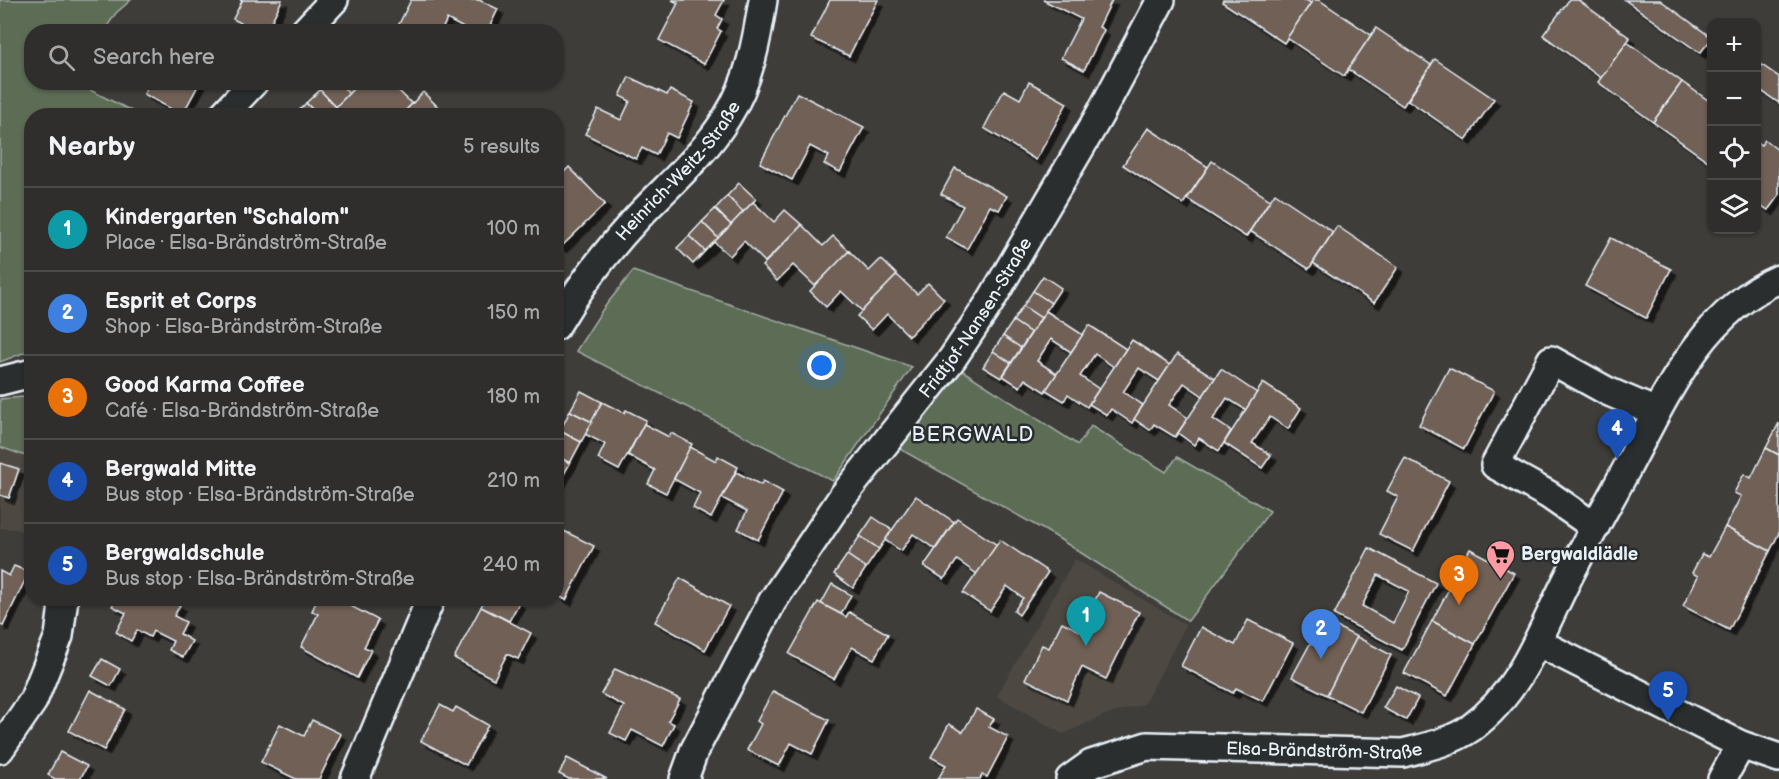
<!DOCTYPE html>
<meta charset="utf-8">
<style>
body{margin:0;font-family:"Balsamiq Sans",sans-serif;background:#3b3a38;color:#f1f3f6}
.controls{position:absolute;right:18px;top:18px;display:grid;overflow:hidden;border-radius:12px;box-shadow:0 2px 4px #0004}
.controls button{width:54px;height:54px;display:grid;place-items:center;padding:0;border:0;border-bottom:2px solid #4a4a48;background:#2f2e2c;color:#f1f3f6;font:30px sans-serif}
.you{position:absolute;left:822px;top:366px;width:21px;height:21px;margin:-15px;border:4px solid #fff;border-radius:50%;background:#1a73e8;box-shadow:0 0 0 9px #1a73e833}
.badge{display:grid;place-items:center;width:39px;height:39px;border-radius:50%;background:#d6ab8b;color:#fff;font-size:20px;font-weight:700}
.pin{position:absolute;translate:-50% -50px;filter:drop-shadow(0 2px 3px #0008)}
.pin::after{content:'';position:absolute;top:32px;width:21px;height:18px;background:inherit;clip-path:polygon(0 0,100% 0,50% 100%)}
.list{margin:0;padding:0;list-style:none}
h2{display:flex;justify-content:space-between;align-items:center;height:78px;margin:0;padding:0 24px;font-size:26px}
h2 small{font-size:20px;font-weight:400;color:#a7a8a9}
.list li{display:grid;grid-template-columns:39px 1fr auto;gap:18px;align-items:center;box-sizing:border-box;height:84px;padding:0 24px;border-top:2px solid #4a4a48}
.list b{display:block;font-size:22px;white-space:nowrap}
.list p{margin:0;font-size:20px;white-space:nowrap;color:#a7a8a9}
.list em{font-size:20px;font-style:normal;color:#a7a8a9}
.icon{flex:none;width:33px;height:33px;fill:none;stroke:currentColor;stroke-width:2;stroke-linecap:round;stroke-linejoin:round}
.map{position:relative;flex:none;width:1779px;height:779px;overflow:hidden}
.search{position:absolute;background:#2f2e2c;box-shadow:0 2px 4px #0004;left:24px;top:24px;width:540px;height:66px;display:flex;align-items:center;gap:15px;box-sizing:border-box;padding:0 21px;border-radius:24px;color:#a7a8a9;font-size:22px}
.panel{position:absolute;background:#2f2e2c;box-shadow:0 2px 4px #0004;left:24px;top:108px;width:540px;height:498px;border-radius:24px}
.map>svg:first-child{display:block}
</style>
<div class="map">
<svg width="1779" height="779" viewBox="0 0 1779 779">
<defs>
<filter id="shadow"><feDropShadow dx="5.5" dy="5.5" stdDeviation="0" flood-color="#0009"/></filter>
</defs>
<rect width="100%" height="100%" fill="#3f3d3a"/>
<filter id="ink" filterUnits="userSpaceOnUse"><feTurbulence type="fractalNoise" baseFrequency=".0167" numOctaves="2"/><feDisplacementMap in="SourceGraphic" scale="12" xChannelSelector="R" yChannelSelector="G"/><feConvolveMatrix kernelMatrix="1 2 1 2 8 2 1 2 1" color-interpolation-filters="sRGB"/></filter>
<g filter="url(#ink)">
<g fill="#4e4842">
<path d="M 0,448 L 31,459 L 31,536 L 16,529 L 0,528 Z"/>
<path d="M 1075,559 L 1186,625 L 1144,704 L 1105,715 L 1063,734 L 997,696 Z"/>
</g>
<g fill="#5d6c54" stroke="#a2aea6" stroke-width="1.5">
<path d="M 0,0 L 131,0 L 116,13 L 104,31 L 32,32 L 32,82 L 76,83 L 140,115 L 32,116 L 31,350 L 0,362 Z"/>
<path d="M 633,271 L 912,367 L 833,481 L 576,351 L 603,309 Z"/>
<path d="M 960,369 L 1078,445 L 1091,426 L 1166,472 L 1177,457 L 1270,511 L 1188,621 L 1053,535 L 900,449 Z"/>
<path d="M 23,397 L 31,399 L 31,458 L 0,447 L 0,399 Z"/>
</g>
<g fill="#706156" stroke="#e8f1f8" stroke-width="1.5" fill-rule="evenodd" filter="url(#shadow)">
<path d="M 240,0 L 282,0 L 266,32 L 258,32 L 233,19 L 242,1 Z"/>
<path d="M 411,0 L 479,0 L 498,9 L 487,32 L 471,32 L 447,19 L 441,32 L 395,32 Z"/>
<path d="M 672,0 L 724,0 L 716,15 L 722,19 L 717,29 L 721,31 L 704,64 L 659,40 L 678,3 Z"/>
<path d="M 830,0 L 878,0 L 849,56 L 811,38 Z"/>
<path d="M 1043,0 L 1112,0 L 1099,27 L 1104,30 L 1084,70 L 1061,58 L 1081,19 Z"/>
<path d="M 1223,0 L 1306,0 L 1311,3 L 1284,43 L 1222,2 Z"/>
<path d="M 1313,0 L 1319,0 L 1371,35 L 1344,76 L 1287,38 Z"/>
<path d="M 1569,0 L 1578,0 L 1630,38 L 1601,78 L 1543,35 Z"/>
<path d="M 1625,0 L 1660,0 L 1712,38 L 1700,53 Z"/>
<path d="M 1376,28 L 1431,65 L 1403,106 L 1348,69 Z"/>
<path d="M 1627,42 L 1682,82 L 1653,122 L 1598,82 Z"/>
<path d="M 1435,59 L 1494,99 L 1466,140 L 1408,100 Z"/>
<path d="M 1756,61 L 1779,77 L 1779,103 L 1756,87 Z"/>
<path d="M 629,77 L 667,95 L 670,90 L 694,102 L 677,138 L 667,133 L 656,155 L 642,148 L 636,159 L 585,134 L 598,109 L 621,120 L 630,101 L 620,96 Z"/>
<path d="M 150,82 L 200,82 L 182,115 L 144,94 Z"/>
<path d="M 327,82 L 338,82 L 349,93 L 336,107 L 320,90 Z"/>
<path d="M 338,82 L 360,82 L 349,93 Z"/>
<path d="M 360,82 L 390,82 L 412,104 L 400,116 L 333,116 L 330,113 Z"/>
<path d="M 1029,82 L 1067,103 L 1036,160 L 984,128 L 1004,90 L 1020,99 Z"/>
<path d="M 1682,82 L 1712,103 L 1712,164 L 1653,122 Z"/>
<path d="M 320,90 L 336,107 L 328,116 L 319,116 L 306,103 Z"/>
<path d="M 423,92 L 447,116 L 400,116 L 412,104 Z"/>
<path d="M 797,93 L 864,127 L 840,172 L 824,164 L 829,156 L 810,146 L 792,180 L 760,163 Z"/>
<path d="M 306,103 L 319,116 L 294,116 Z"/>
<path d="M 1148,128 L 1208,167 L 1183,204 L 1123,165 Z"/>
<path d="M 1765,140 L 1779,151 L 1779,195 L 1768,210 L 1756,202 L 1756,142 L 1761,145 Z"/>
<path d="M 1212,161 L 1270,200 L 1246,237 L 1187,199 Z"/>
<path d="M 569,167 L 605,204 L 561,247 L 556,243 L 556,180 Z"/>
<path d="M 955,168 L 1007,196 L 999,210 L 990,206 L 967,249 L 946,237 L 963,206 L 941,194 Z"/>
<path d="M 739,183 L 756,199 L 743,212 L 727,196 Z"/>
<path d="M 1275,193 L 1333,232 L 1309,269 L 1250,231 Z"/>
<path d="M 727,196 L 743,212 L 731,225 L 715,209 Z"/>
<path d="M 753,202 L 774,222 L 785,210 L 802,225 L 765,262 L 744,241 L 730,256 L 714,242 Z"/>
<path d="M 715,209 L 731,225 L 718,238 L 702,222 Z"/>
<path d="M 702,222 L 718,238 L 705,251 L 689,236 Z"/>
<path d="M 802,225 L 823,246 L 833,236 L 849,251 L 815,286 L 793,265 L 777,281 L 762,266 Z"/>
<path d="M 1337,226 L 1398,267 L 1374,303 L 1313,263 Z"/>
<path d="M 689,236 L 705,251 L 693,264 L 677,248 Z"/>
<path d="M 1611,238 L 1671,269 L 1646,318 L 1585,286 Z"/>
<path d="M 849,251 L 869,271 L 881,259 L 897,275 L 862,311 L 841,291 L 826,307 L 810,291 Z"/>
<path d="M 897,275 L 917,294 L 928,283 L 944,299 L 909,336 L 887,314 L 872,330 L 857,316 Z"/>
<path d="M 1043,276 L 1061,288 L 1051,303 L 1033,291 Z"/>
<path d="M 1033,291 L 1051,303 L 1041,318 L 1023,306 Z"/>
<path d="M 1023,306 L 1041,318 L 1031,333 L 1013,321 Z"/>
<path d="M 1046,311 L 1083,335 L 1071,352 L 1051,339 L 1037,361 L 1057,374 L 1045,392 L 1025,379 L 1020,387 L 1003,376 Z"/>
<path d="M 1013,321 L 1031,333 L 1021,348 L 1003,336 Z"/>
<path d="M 1089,325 L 1126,349 L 1114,367 L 1095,354 L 1080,376 L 1099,389 L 1087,407 L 1068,394 L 1064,401 L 1046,390 Z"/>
<path d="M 1003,336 L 1021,348 L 1011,363 L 993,351 Z"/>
<path d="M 1132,340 L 1170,365 L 1159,381 L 1139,368 L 1123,392 L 1143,405 L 1132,423 L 1111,409 L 1107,415 L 1089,404 Z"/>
<path d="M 993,351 L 1011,363 L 1001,378 L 983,367 Z"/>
<path d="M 1177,354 L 1215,378 L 1203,396 L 1184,383 L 1169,405 L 1188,418 L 1175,437 L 1154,424 L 1150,430 L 1134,419 Z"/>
<path d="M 1449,368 L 1494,391 L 1464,449 L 1419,425 Z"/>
<path d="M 1221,369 L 1257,393 L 1246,410 L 1227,398 L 1213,419 L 1231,431 L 1219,451 L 1199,438 L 1194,445 L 1178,433 Z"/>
<path d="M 1263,383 L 1301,408 L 1288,429 L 1270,417 L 1252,443 L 1271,455 L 1262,468 L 1224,443 Z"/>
<path d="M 581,391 L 602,402 L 592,422 L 570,411 Z"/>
<path d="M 602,402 L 624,413 L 626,410 L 646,420 L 619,470 L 598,459 L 605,444 L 585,434 Z"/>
<path d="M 570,411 L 592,422 L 581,442 L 560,431 Z"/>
<path d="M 1779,423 L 1779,455 L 1766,448 Z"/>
<path d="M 644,424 L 669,437 L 671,433 L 692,444 L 666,493 L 648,484 L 655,470 L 628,455 Z"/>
<path d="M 560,431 L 581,442 L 570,463 L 556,456 L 556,437 Z"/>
<path d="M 690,447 L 716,461 L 718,456 L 738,467 L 711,518 L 693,508 L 700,493 L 674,479 Z"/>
<path d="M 1766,448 L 1779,455 L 1779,533 L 1770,551 L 1725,527 L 1741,496 L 1734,493 L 1744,474 L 1751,478 Z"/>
<path d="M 556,456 L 570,463 L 559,483 L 556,481 Z"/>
<path d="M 1405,458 L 1449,481 L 1413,551 L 1379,534 L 1398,497 L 1387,491 Z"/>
<path d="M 0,463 L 19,469 L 9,498 L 0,495 Z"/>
<path d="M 736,472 L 761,485 L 763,481 L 783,492 L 758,540 L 738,529 L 747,511 L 722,498 Z"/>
<path d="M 916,496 L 954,522 L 935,549 L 913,534 L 901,551 L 885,540 Z"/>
<path d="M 873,517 L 892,530 L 879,549 L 860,536 Z"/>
<path d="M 957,518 L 997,545 L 977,574 L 957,560 L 944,579 L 924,566 Z"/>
<path d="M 556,527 L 594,546 L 566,600 L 556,595 Z"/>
<path d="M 1725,527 L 1770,551 L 1729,630 L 1683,606 L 1698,576 L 1692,573 L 1702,554 L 1709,557 Z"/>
<path d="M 860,536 L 879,549 L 866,568 L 847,555 Z"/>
<path d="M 1000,540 L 1048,572 L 1019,615 L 1014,611 L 1023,598 L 1007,586 L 990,611 L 963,593 Z"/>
<path d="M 1369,548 L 1436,583 L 1402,650 L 1334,615 ZM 1378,575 L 1409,591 L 1393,623 L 1362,606 Z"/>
<path d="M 1470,549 L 1514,573 L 1475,644 L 1432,621 Z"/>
<path d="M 847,555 L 866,568 L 853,588 L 834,574 Z"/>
<path d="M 14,566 L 29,572 L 3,626 L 0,625 L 0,571 L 9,576 Z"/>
<path d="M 680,578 L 729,606 L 705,650 L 655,622 Z"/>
<path d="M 832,584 L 851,595 L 841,614 L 821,604 Z"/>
<path d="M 1099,592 L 1139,612 L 1106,679 L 1082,667 L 1067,700 L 1025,679 L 1042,645 L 1049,648 L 1062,622 L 1080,631 Z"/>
<path d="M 117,598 L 168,598 L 180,605 L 174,616 L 186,622 L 180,634 L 192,641 L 183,657 L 169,650 L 173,641 L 153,631 L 150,637 L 137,630 L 131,641 L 116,632 L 126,613 L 112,606 Z"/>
<path d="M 318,598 L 335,598 L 378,620 L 364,647 L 371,650 L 357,678 L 301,647 L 318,614 L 312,611 Z"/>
<path d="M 485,598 L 511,598 L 519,603 L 509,621 L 481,607 Z"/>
<path d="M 818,602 L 846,617 L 849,612 L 888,634 L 874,659 L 852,647 L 834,679 L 789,654 Z"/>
<path d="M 481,607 L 531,633 L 518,659 L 507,654 L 494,679 L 454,658 Z"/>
<path d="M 1248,620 L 1293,643 L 1263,701 L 1236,688 L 1233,693 L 1181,666 L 1201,627 L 1235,645 Z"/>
<path d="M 1323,620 L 1357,637 L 1327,695 L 1292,677 Z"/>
<path d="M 1432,621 L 1475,644 L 1447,696 L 1404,673 Z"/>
<path d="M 1357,637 L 1391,655 L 1361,712 L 1327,695 Z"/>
<path d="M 102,659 L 120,669 L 111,686 L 92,676 Z"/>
<path d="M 615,669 L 680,699 L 668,721 L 674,724 L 663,746 L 632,730 L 626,741 L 610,733 L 624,706 L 601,694 Z"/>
<path d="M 1396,686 L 1418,698 L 1406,720 L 1383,708 Z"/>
<path d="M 90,690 L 125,709 L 104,750 L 69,731 Z"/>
<path d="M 773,691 L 829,720 L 812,754 L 791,743 L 779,766 L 747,750 L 761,724 L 757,721 Z"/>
<path d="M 440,705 L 453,712 L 456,707 L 488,725 L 466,765 L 421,741 Z"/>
<path d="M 976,709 L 994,719 L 989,727 L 1008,737 L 987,777 L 982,775 L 980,779 L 938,779 L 946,765 L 931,757 L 949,724 L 963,732 Z"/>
<path d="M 312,720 L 341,734 L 319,779 L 296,779 L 261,762 L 280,724 L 304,736 Z"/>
<path d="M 60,752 L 87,766 L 80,779 L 55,779 L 48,775 Z"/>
<path d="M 567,758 L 607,779 L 569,779 L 559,774 Z"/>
</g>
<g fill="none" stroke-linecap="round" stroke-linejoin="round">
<defs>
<g id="minor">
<path d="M 304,32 L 334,0"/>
<path d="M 222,116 L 254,82"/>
<path id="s1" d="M 556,326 C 579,287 608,249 639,216 C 669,184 704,155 727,117 C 749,83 757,40 763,0"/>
<path d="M 0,381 L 32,373"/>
<path d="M 1595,527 L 1549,495 L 1495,465 L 1544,374 L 1551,360 L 1607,391 L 1656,412"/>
<path d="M 1539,643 L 1741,745 L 1779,758"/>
<path d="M 0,749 L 33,701 L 59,636 L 64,598"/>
<path d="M 355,779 L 431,598"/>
<path id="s2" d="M 684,779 L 694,751 L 772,602 L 843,496 L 952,359 L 990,302 L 1099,116 L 1161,0"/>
<path id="s3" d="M 1070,779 L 1091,764 L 1147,746 L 1403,753 C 1426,747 1451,742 1471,728 C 1520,692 1540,634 1566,582 C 1585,544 1606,507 1626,470 C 1664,399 1701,312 1779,279"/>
<path d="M 1722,779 L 1741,745"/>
</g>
</defs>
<use href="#minor" stroke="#e8f1f8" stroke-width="32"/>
<use href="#minor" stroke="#2a2d2e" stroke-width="27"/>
</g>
</g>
<defs>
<symbol id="supermarket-pin" viewBox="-11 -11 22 30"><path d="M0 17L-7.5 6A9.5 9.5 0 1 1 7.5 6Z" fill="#ff9aa2" stroke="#2a2d2e"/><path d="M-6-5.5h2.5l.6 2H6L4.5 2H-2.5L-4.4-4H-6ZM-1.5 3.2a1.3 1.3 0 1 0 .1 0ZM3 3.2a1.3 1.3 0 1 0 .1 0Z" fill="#111"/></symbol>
</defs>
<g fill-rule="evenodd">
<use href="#supermarket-pin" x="1484" y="538" width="33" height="45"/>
</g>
<g text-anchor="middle" stroke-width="5" stroke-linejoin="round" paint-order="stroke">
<g font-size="18" fill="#e8f1f8" stroke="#2a2d2e">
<text dy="6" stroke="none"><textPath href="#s1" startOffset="198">Heinrich-Weitz-Straße</textPath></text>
<text dy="6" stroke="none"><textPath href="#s2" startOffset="548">Fridtjof-Nansen-Straße</textPath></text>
<text dy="6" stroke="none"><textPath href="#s3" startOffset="262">Elsa-Brändström-Straße</textPath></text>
</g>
<g font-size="18" font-weight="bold" fill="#e8f1f8" stroke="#2a2d2e" text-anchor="start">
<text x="1521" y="560">Bergwaldlädle</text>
</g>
<g font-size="20" letter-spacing="1.5" fill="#e8f1f8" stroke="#2a2d2e">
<text x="973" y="441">BERGWALD</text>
</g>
</g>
</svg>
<div class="controls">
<button>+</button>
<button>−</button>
<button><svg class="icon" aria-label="locate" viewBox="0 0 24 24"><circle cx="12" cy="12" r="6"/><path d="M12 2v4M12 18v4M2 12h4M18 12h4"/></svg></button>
<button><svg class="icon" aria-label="layers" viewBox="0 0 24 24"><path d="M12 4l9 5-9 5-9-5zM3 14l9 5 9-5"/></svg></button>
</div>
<div class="you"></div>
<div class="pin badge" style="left:1086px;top:646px;background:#0f9aa8">1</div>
<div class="pin badge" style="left:1321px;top:659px;background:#3f7fe0">2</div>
<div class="pin badge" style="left:1459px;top:605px;background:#e8710a">3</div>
<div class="pin badge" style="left:1617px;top:459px;background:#1a4fb4">4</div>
<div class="pin badge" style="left:1668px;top:721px;background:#1a4fb4">5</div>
<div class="search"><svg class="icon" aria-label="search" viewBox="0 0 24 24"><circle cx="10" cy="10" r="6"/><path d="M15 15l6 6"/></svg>Search here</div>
<section class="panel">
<h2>Nearby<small>5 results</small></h2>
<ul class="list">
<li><span class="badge" style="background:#0f9aa8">1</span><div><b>Kindergarten &quot;Schalom&quot;</b><p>Place · Elsa-Brändström-Straße</p></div><em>100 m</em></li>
<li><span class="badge" style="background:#3f7fe0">2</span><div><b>Esprit et Corps</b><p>Shop · Elsa-Brändström-Straße</p></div><em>150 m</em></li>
<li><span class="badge" style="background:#e8710a">3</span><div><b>Good Karma Coffee</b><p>Café · Elsa-Brändström-Straße</p></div><em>180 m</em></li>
<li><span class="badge" style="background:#1a4fb4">4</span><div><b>Bergwald Mitte</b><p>Bus stop · Elsa-Brändström-Straße</p></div><em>210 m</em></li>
<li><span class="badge" style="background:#1a4fb4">5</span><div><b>Bergwaldschule</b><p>Bus stop · Elsa-Brändström-Straße</p></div><em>240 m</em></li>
</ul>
</section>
</div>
